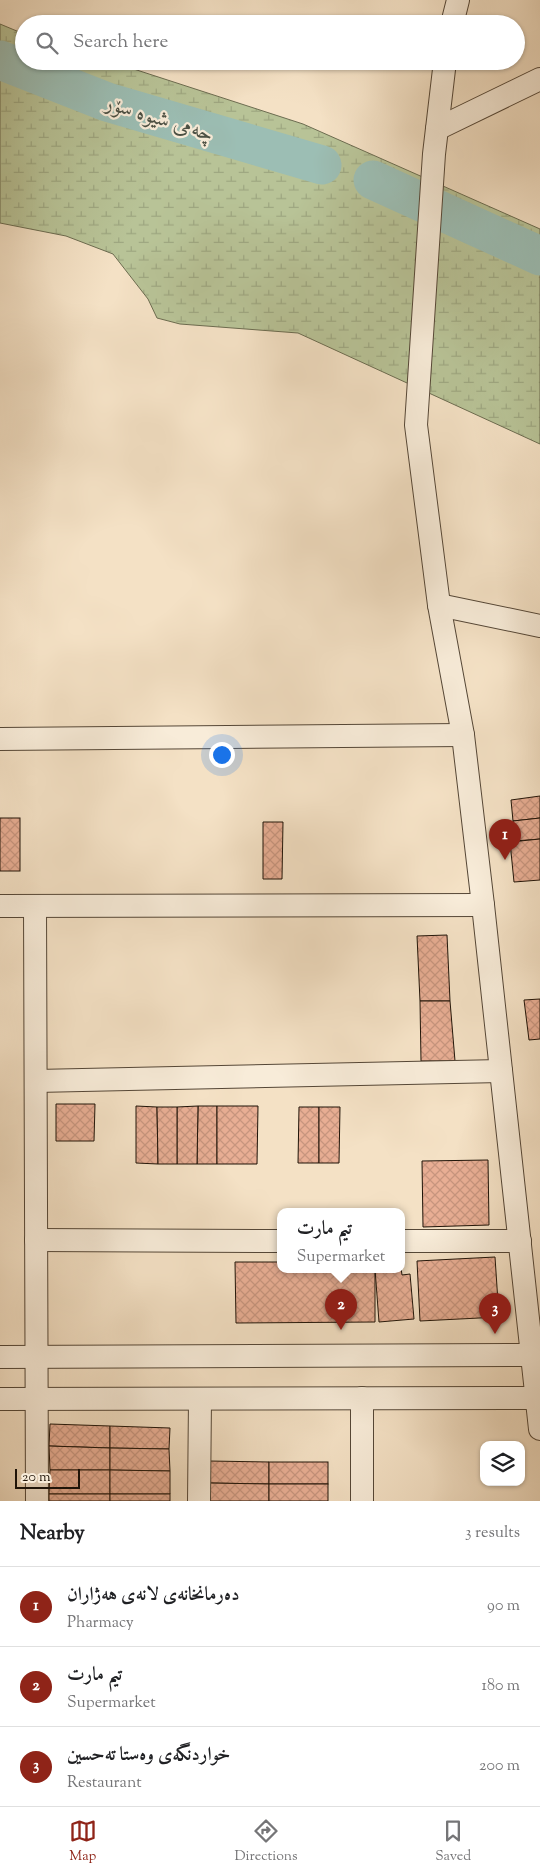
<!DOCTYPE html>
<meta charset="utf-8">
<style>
body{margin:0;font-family:"Sorts Mill Goudy",Amiri,serif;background:#f6f6f6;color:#202124}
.controls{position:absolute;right:15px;bottom:15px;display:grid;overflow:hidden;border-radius:10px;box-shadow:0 1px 4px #0004}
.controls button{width:45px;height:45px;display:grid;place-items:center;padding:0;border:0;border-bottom:1px solid #e0e0e0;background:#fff;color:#202124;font:25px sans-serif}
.scale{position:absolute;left:15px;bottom:12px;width:65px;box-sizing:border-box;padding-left:5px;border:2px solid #201408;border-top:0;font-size:14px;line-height:18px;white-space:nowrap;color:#201408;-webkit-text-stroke:4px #f8ecd9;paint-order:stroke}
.you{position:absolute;left:221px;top:754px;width:18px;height:18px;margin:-12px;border:4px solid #fff;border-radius:50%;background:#1a73e8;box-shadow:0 0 0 8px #1a73e833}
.badge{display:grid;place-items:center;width:32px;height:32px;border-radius:50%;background:#8f2418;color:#fff;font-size:16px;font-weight:700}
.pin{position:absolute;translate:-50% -41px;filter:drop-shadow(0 1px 2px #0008)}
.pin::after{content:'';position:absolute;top:26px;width:18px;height:15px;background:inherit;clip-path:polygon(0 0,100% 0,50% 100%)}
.popup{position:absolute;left:277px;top:1208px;width:128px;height:65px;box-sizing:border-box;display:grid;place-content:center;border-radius:10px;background:#fff;filter:drop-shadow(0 1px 4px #0005);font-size:16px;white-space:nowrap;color:#757577}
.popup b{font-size:19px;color:#202124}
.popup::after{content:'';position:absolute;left:50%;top:100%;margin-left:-10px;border:10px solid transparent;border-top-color:#fff}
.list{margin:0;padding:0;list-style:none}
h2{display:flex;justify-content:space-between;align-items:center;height:65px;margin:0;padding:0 20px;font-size:21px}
h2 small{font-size:16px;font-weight:400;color:#757577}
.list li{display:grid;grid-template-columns:32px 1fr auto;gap:15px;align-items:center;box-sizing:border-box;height:80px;padding:0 20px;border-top:1px solid #e0e0e0}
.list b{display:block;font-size:19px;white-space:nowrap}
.list p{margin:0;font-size:16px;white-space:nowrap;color:#757577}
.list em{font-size:16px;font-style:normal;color:#757577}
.icon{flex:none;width:28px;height:28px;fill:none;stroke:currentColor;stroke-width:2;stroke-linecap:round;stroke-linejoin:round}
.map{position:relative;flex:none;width:540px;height:1501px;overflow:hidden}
.search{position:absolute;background:#fff;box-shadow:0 1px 4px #0004;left:15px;right:15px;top:15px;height:55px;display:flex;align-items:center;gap:12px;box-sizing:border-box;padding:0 18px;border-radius:28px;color:#757577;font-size:19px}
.sheet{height:305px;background:#fff}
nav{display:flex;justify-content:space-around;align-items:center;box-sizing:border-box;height:70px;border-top:1px solid #e0e0e0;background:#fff;font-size:14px;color:#757577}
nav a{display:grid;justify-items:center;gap:2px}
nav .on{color:#8f2418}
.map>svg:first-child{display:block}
</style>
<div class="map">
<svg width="540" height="1501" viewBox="0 0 540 1501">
<defs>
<pattern id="wetland-marsh" width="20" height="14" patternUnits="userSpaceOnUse" patternTransform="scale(1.25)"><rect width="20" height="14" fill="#b8c397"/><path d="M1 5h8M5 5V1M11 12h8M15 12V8" fill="none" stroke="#9ea781"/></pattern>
<pattern id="building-cross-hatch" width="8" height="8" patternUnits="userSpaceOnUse" patternTransform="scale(1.25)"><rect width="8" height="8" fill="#e8ae94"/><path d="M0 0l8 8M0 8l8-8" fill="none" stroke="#c7957e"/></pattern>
</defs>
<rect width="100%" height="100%" fill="#f4e1c5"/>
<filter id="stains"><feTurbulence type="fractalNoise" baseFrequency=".004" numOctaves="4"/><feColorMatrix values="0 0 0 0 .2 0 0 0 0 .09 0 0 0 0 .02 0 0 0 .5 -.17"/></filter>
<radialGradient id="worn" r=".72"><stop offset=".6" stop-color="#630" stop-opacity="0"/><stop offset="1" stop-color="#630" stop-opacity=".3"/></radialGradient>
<path fill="url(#wetland-marsh)" stroke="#6c6c50" d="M 0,24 L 24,34 L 24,61 L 109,61 L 303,124 L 540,229 L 540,444 L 298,333 L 180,324 L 157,318 L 148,299 L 113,254 L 66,236 L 0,223 Z"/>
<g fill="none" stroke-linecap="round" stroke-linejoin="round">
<g stroke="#9cbeb4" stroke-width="39">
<path d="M 0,60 L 107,102 L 322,165"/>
<path d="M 373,180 L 540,256"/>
</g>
</g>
<g fill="url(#building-cross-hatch)" stroke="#201408">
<path d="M 540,796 L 540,818 L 513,821 L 511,800 Z"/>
<rect x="0" y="818" width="20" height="53"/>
<path d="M 540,818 L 540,839 L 515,841 L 513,821 Z"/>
<path d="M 263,822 L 283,822 L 282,879 L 263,879 Z"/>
<path d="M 540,839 L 540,880 L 514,882 L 510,842 Z"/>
<path d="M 447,935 L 450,1001 L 420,1001 L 417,936 Z"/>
<path d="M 540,999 L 540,1039 L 529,1040 L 524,1000 Z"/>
<path d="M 420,1001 L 450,1001 L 455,1061 L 421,1061 Z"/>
<path d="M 56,1104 L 95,1104 L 94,1141 L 56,1141 Z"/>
<path d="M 136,1106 L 157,1107 L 158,1164 L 136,1163 Z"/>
<path d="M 198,1106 L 217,1106 L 217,1164 L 197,1164 Z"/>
<path d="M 198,1106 L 197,1164 L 177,1164 L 177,1107 Z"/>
<path d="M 217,1106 L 258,1106 L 257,1164 L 217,1164 Z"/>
<path d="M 157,1107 L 177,1107 L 177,1164 L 158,1164 Z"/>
<path d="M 299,1107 L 319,1107 L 319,1163 L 298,1163 Z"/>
<path d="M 319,1107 L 340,1107 L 339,1163 L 319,1163 Z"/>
<path d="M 488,1160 L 489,1225 L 423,1227 L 422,1161 Z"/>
<path d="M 495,1257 L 499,1317 L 420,1321 L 417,1261 Z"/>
<path d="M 235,1262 L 281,1262 L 281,1269 L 375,1269 L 375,1322 L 236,1323 Z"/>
<path d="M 401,1268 L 402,1275 L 410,1274 L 414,1319 L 379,1322 L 375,1269 Z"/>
<path d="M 50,1424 L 110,1426 L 110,1448 L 49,1446 Z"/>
<path d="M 110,1426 L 170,1428 L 169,1449 L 110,1448 Z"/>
<path d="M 49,1446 L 110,1448 L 110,1470 L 50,1470 Z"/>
<path d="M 110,1448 L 169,1449 L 170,1471 L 110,1470 Z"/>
<path d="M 209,1461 L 269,1462 L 269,1484 L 209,1483 Z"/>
<rect x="269" y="1462" width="59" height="22"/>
<path d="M 50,1470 L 110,1470 L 110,1494 L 49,1494 Z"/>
<path d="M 110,1470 L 170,1471 L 170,1494 L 110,1494 Z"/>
<path d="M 209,1483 L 269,1484 L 269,1501 L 209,1501 Z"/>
<rect x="269" y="1484" width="59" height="17"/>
<rect x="49" y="1494" width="61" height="7"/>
<rect x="110" y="1494" width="60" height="7"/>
</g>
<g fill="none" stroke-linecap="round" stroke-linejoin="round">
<defs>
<g id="minor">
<path d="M 452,24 L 458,0"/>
<path d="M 445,61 L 434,154 L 416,425 L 439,605 L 463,735 L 483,905 L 540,1429"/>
<path d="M 437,129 L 540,79"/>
<path d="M 439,605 L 540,626"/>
<path d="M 0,739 L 463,735"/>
<path d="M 0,906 L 483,905"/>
<path d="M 35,906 L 37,1501"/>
<path d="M 36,1081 L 501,1071"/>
<path d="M 36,1240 L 281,1241"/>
<path d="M 401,1241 L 520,1241"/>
<path d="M 0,1357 L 532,1355"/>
<path d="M 0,1399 L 537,1398"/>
<path d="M 199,1501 L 200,1399"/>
<path d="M 362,1501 L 362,1398"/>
</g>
</defs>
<use href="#minor" stroke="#554737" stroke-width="24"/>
<use href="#minor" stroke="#f8ecd9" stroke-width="22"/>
</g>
<g text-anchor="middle" stroke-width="4.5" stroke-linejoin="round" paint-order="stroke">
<g font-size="22" font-style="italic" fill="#4b5044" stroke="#f8ecd9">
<text transform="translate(160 117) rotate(17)" y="8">چەمی شیوە سۆر</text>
</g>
</g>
<rect width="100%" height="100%" filter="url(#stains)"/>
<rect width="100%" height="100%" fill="url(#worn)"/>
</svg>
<div class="controls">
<button><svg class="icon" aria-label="layers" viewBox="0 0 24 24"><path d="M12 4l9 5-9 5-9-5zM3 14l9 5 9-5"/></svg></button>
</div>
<div class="scale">20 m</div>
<div class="you"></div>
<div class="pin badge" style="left:505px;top:860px">1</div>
<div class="pin badge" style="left:341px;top:1330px">2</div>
<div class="popup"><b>تیم مارت</b>Supermarket</div>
<div class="pin badge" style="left:495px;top:1334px">3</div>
<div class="search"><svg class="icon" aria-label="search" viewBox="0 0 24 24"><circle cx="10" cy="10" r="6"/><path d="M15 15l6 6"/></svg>Search here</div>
</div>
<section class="sheet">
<h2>Nearby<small>3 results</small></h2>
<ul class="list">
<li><span class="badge">1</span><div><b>دەرمانخانەی لانەی هەژاران</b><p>Pharmacy</p></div><em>90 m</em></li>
<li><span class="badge">2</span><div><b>تیم مارت</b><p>Supermarket</p></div><em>180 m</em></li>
<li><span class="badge">3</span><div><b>خواردنگەی وەستا تەحسین</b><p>Restaurant</p></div><em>200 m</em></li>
</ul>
</section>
<nav>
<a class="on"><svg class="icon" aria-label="map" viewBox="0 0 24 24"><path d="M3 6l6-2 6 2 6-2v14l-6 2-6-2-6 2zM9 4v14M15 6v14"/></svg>Map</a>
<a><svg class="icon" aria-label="directions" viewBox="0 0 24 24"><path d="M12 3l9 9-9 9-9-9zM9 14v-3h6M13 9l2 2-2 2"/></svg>Directions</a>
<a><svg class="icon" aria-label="saved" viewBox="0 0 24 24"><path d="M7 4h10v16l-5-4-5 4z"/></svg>Saved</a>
</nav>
